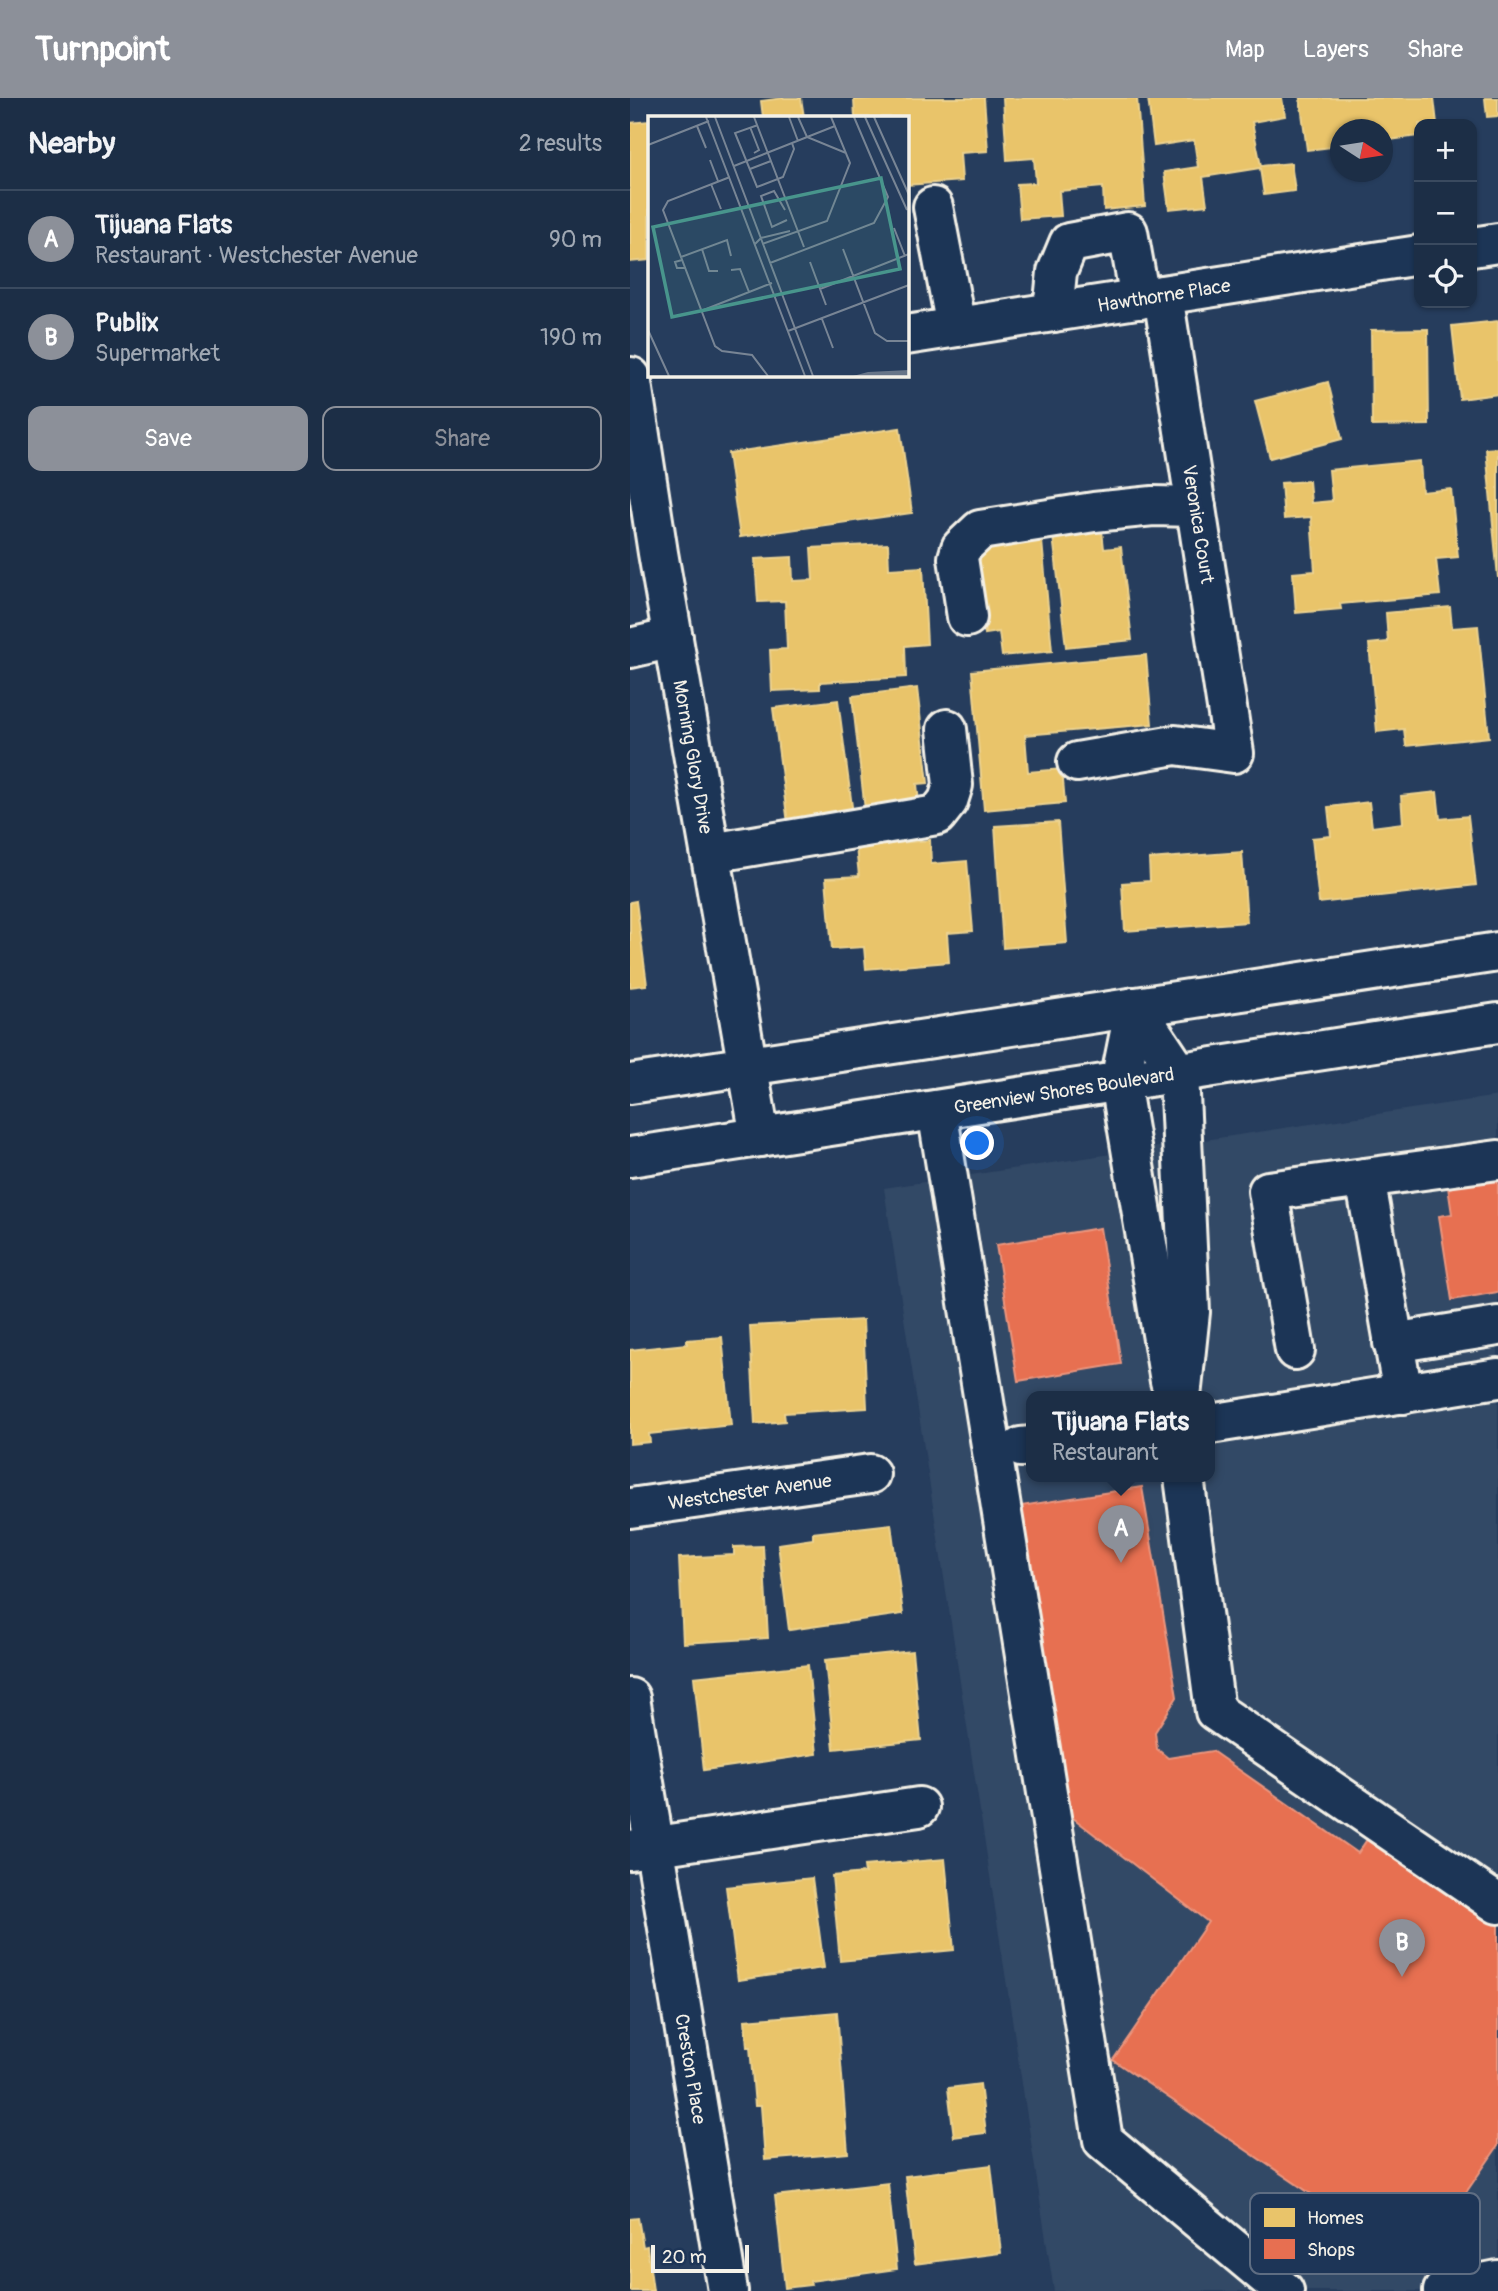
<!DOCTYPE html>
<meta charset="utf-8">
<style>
body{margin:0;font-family:Pangolin,sans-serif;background:#293a51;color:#f1f3f6}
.controls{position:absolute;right:21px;top:21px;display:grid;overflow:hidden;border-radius:14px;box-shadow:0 2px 5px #0004}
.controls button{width:63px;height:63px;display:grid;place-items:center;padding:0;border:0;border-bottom:2px solid #3a4a5f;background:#1c2e46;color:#f1f3f6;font:35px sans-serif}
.compass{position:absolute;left:700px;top:21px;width:63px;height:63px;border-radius:50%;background:#1c2e46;box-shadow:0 2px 5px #0004;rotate:102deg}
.scale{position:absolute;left:21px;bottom:18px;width:98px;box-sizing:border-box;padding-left:7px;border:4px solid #f4f1e8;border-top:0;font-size:19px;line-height:24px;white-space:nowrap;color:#f4f1e8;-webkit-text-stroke:5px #1d3557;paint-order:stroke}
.you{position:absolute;left:348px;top:1046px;width:24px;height:24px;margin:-18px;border:5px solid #fff;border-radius:50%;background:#1a73e8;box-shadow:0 0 0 10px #1a73e833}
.badge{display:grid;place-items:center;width:46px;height:46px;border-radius:50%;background:#8c9099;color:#fff;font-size:23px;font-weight:700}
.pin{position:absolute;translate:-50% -58px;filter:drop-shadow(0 2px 4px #0008)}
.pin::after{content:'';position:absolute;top:37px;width:24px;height:21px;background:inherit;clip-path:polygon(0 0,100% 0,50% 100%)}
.popup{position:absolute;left:396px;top:1293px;width:189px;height:91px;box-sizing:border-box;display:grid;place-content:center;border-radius:14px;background:#1c2e46;filter:drop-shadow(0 2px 5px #0005);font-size:23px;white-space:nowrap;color:#a0a8b3}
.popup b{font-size:26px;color:#f1f3f6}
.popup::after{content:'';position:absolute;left:50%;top:100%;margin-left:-14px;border:14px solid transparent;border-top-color:#1c2e46}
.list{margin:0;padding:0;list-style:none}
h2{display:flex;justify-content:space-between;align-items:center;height:91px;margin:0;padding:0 28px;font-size:30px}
h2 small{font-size:23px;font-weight:400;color:#a0a8b3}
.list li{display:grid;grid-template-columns:46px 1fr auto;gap:21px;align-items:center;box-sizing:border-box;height:98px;padding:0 28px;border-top:2px solid #3a4a5f}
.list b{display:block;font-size:26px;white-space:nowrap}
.list p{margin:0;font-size:23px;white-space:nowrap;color:#a0a8b3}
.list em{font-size:23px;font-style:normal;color:#a0a8b3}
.actions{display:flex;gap:14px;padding:21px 28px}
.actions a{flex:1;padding:16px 0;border:2px solid #8c9099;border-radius:14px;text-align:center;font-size:24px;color:#8c9099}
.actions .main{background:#8c9099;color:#fff}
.icon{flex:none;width:38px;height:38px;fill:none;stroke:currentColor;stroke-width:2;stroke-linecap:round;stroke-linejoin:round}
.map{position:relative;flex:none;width:868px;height:2193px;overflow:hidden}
header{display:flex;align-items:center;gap:42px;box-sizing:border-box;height:98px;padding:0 35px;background:#8c9099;color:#fff}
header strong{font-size:33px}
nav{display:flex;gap:38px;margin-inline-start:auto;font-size:24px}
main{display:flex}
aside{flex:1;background:#1c2e46}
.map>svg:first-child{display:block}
</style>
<header>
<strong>Turnpoint</strong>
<nav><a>Map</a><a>Layers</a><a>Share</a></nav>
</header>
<main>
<aside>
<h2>Nearby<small>2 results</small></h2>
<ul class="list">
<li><span class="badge">A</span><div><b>Tijuana Flats</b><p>Restaurant · Westchester Avenue</p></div><em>90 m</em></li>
<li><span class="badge">B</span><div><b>Publix</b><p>Supermarket</p></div><em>190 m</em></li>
</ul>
<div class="actions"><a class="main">Save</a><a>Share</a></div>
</aside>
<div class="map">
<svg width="868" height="2193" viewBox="0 0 868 2193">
<rect width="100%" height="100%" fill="#263d5d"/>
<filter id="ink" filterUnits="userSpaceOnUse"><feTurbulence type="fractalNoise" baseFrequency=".0143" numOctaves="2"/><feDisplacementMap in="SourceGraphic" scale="14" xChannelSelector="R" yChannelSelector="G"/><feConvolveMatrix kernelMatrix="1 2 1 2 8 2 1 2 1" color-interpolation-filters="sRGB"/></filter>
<g filter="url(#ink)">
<path fill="#334966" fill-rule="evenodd" d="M 868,998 L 868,2193 L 424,2193 L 254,1090 ZM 402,1299 L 580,1299 L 580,1379 L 402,1379 Z"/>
<g fill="#e9c46a" stroke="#ecd290" stroke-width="2">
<path d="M 153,0 L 171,0 L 174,19 L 133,19 L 131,3 Z"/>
<path d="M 254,0 L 354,0 L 358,53 L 330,55 L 332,83 L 276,87 L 276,19 L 225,19 L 224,2 Z"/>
<path d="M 373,0 L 507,0 L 515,108 L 474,112 L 473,89 L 429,93 L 431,118 L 390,121 L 387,86 L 406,85 L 404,60 L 377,62 Z"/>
<path d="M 518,0 L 652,0 L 655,18 L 622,24 L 631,68 L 661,65 L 665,93 L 634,97 L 630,70 L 573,79 L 577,107 L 539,111 L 534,74 L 568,69 L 564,42 L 524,48 Z"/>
<path d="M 670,0 L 804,0 L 807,26 L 789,26 L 789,38 L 752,43 L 752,32 L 710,32 L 710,48 L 677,52 Z"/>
<path d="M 855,0 L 868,0 L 868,18 L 857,19 Z"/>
<path d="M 19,23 L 19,162 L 0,164 L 0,25 Z"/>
<path d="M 868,223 L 868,296 L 830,301 L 822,228 Z"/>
<path d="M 798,231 L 799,327 L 742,328 L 741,232 Z"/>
<path d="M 698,284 L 712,341 L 640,360 L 625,303 Z"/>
<path d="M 270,330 L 282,415 L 110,439 L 98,355 Z"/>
<path d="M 868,350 L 868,480 L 856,351 Z"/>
<path d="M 790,363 L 792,394 L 821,391 L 828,459 L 806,461 L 810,497 L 710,506 L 711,511 L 666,515 L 663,475 L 685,473 L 681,419 L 654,421 L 651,385 L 679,383 L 681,405 L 702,403 L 699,372 Z"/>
<path d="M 471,423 L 474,451 L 491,449 L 502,542 L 436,549 L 422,429 Z"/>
<path d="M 411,432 L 422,553 L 372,558 L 369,534 L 355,536 L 346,438 Z"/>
<path d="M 258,446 L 259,471 L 293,469 L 297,546 L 275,548 L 276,579 L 190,584 L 190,591 L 142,593 L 140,552 L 157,551 L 155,503 L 128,504 L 125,461 L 162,459 L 163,483 L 183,482 L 181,450 Z"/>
<path d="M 820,509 L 822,530 L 848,528 L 859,639 L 776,648 L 774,631 L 747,634 L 739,546 L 758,544 L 756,515 Z"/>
<path d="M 516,557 L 522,626 L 395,637 L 398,674 L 432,671 L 435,705 L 354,712 L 342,573 Z"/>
<path d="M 287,590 L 298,685 L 287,686 L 290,715 L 236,721 L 222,598 Z"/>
<path d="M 208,602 L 224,724 L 159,733 L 143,610 Z"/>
<path d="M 807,694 L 810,721 L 838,718 L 846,787 L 689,805 L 682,740 L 701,738 L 698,709 L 739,704 L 742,729 L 773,725 L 771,698 Z"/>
<path d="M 428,724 L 437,845 L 373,850 L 365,728 Z"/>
<path d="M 300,742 L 301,766 L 337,763 L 343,833 L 317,835 L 319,864 L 236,871 L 234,849 L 202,851 L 196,780 L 229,778 L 226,749 Z"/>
<path d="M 612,754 L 617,824 L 495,833 L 492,785 L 520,783 L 519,761 Z"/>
<path d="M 6,803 L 17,887 L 0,889 L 0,804 Z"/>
<path d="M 233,1222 L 237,1310 L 154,1315 L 155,1323 L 125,1326 L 120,1228 Z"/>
<path d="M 92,1239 L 101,1327 L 19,1336 L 20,1344 L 0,1346 L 0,1252 L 57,1246 L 57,1242 Z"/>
<path d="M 261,1426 L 273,1516 L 159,1532 L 148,1446 L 183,1441 L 183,1435 Z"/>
<path d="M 133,1448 L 138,1540 L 53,1545 L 49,1460 L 104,1457 L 104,1449 Z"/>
<path d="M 282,1553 L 291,1642 L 204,1651 L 195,1562 Z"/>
<path d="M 178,1567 L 187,1656 L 74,1672 L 64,1579 Z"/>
<path d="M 315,1761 L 324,1852 L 210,1863 L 202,1778 L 235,1775 L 234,1768 Z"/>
<path d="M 182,1780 L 194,1870 L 108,1882 L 96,1789 Z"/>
<path d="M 207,1914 L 218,2055 L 135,2062 L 131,2008 L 125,2008 L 120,1949 L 117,1949 L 115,1922 Z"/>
<path d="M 350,1986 L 356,2035 L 324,2039 L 318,1990 Z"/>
<path d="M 361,2067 L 371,2155 L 285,2166 L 275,2078 Z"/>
<path d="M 258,2085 L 267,2171 L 180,2183 L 181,2187 L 155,2190 L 145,2098 Z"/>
<path d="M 8,2120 L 13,2149 L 17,2148 L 23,2193 L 0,2193 L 0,2121 Z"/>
</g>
<g fill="#e76f51" stroke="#eb967e" stroke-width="2">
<path d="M 868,1081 L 868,1194 L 822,1202 L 809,1118 L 822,1116 L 818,1089 Z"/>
<path d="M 470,1130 L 491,1266 L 388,1283 L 366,1147 Z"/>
<path d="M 512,1389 L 547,1599 L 525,1634 L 527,1651 L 538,1660 L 582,1653 L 728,1755 L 742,1734 L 868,1822 L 868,2048 L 786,2167 L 483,1962 L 578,1824 L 438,1716 L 391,1408 Z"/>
</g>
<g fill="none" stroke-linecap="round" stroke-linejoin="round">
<defs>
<g id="minor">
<path d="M 303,109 L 326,229"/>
<path d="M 842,149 L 868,145"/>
<path d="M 423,214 L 427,174 L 439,145 L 498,134 L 510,201"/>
<path id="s1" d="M 276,237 L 789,157"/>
<path id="s2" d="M 1,279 L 28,455 L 130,1039"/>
<path d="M 337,519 L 328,460 L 331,450 L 350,432 L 464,414 L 523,408 L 566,409"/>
<path d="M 0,550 L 43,540"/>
<path d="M 447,664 L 545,647 L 604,655 L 533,197"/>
<path d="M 81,755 L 307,717 L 318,703 L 323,687 L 317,631"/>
<path d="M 505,909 L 549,975 L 560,1214 L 551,1299"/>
<path d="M 505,909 L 490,984 L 540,1283"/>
<path d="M 0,986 L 868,854"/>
<path d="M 307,1012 L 473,2042 L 654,2193"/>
<path id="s3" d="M 0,1059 L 868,925"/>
<path d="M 735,1080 L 773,1296"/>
<path d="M 763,1245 L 868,1228"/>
<path d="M 665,1252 L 638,1093 L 868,1062"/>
<path d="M 580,1326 L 868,1280"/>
<path d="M 391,1349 L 402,1348"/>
<path d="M 554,1379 L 585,1613 L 868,1806"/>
<path id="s4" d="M 0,1410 L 240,1376"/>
<path id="s5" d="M 0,1600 L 98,2193"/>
<path d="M 0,1752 L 289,1709"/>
<path d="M 813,2193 L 868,2182"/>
</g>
</defs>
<use href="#minor" stroke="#f4f1e8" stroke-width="44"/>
<use href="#minor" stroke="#1d3557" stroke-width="38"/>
</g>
</g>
<g text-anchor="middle" stroke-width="7" stroke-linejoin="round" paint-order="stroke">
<g font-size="19" fill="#f4f1e8" stroke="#1d3557">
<text dy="7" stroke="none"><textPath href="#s1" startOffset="261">Hawthorne Place</textPath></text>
<text transform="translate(569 426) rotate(81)" y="7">Veronica Court</text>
<text dy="7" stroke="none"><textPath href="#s2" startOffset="385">Morning Glory Drive</textPath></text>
<text dy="7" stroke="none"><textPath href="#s3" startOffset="439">Greenview Shores Boulevard</textPath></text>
<text dy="7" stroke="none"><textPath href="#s4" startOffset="121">Westchester Avenue</textPath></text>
<text dy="7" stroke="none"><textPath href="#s5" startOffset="376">Creston Place</textPath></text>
</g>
</g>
<g transform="translate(18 18)">
<rect width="261" height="261" fill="#263d5d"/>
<path d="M 261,254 L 261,260 L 205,260 L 220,256 Z" fill="#677588"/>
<path fill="none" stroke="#788595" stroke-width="2" d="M 58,1 L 157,260M 67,1 L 165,260M 106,1 L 156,131M 141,1 L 150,25M 150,1 L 159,21 L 198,37M 217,1 L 259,94M 226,1 L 261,79M 110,9 L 87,17 L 109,71 L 135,61 L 146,33 L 144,27M 49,10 L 58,32M 102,11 L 111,34 L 106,37M 0,29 L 61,5M 62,44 L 70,65M 86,50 L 187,10M 102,53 L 123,45M 82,61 L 20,85 L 15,94 L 67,230 L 74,235 L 104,239 L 120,260M 63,68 L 73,93M 137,94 L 126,75 L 113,80 L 124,111 L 139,104M 246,112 L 257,140M 107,128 L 113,122 L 142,115M 114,128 L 179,105 L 202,47 L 183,1M 54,133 L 61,155 L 70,155M 195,133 L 227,217 L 239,225 L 261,225M 33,141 L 79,124 L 83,140M 34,144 L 27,146 L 29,152 L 37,152M 162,146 L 178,189M 122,147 L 226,107 L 240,81 L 206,1M 83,154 L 92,153 L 101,176M 172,173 L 261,138M 53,195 L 124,167M 174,203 L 185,232M 0,214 L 21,260M 140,215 L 261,169"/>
<path fill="#48958c" fill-opacity="0.15" stroke="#48958c" stroke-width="3.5" d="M 233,62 L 252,153 L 24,201 L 5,111 Z"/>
<rect width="261" height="261" fill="none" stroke="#f4f1e8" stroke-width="3.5"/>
</g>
<rect x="620" y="2095" width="230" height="81" rx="10" fill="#1d3557" stroke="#5e6d82" stroke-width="2"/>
<rect x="634" y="2110" width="31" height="19" fill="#e9c46a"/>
<rect x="634" y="2141" width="31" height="20" fill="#e76f51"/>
<g font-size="19" fill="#f4f1e8">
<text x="677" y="2126">Homes</text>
<text x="677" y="2158">Shops</text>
</g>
</svg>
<div class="controls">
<button>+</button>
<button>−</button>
<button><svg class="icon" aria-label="locate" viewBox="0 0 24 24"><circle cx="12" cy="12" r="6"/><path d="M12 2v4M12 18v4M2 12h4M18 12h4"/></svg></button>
</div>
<svg class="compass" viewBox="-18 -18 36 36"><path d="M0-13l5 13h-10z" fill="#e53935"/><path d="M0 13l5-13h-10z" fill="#a0a8b3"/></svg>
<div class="scale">20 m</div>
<div class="you"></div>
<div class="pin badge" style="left:491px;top:1465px">A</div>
<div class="popup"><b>Tijuana Flats</b>Restaurant</div>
<div class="pin badge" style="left:772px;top:1879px">B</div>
</div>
</main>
